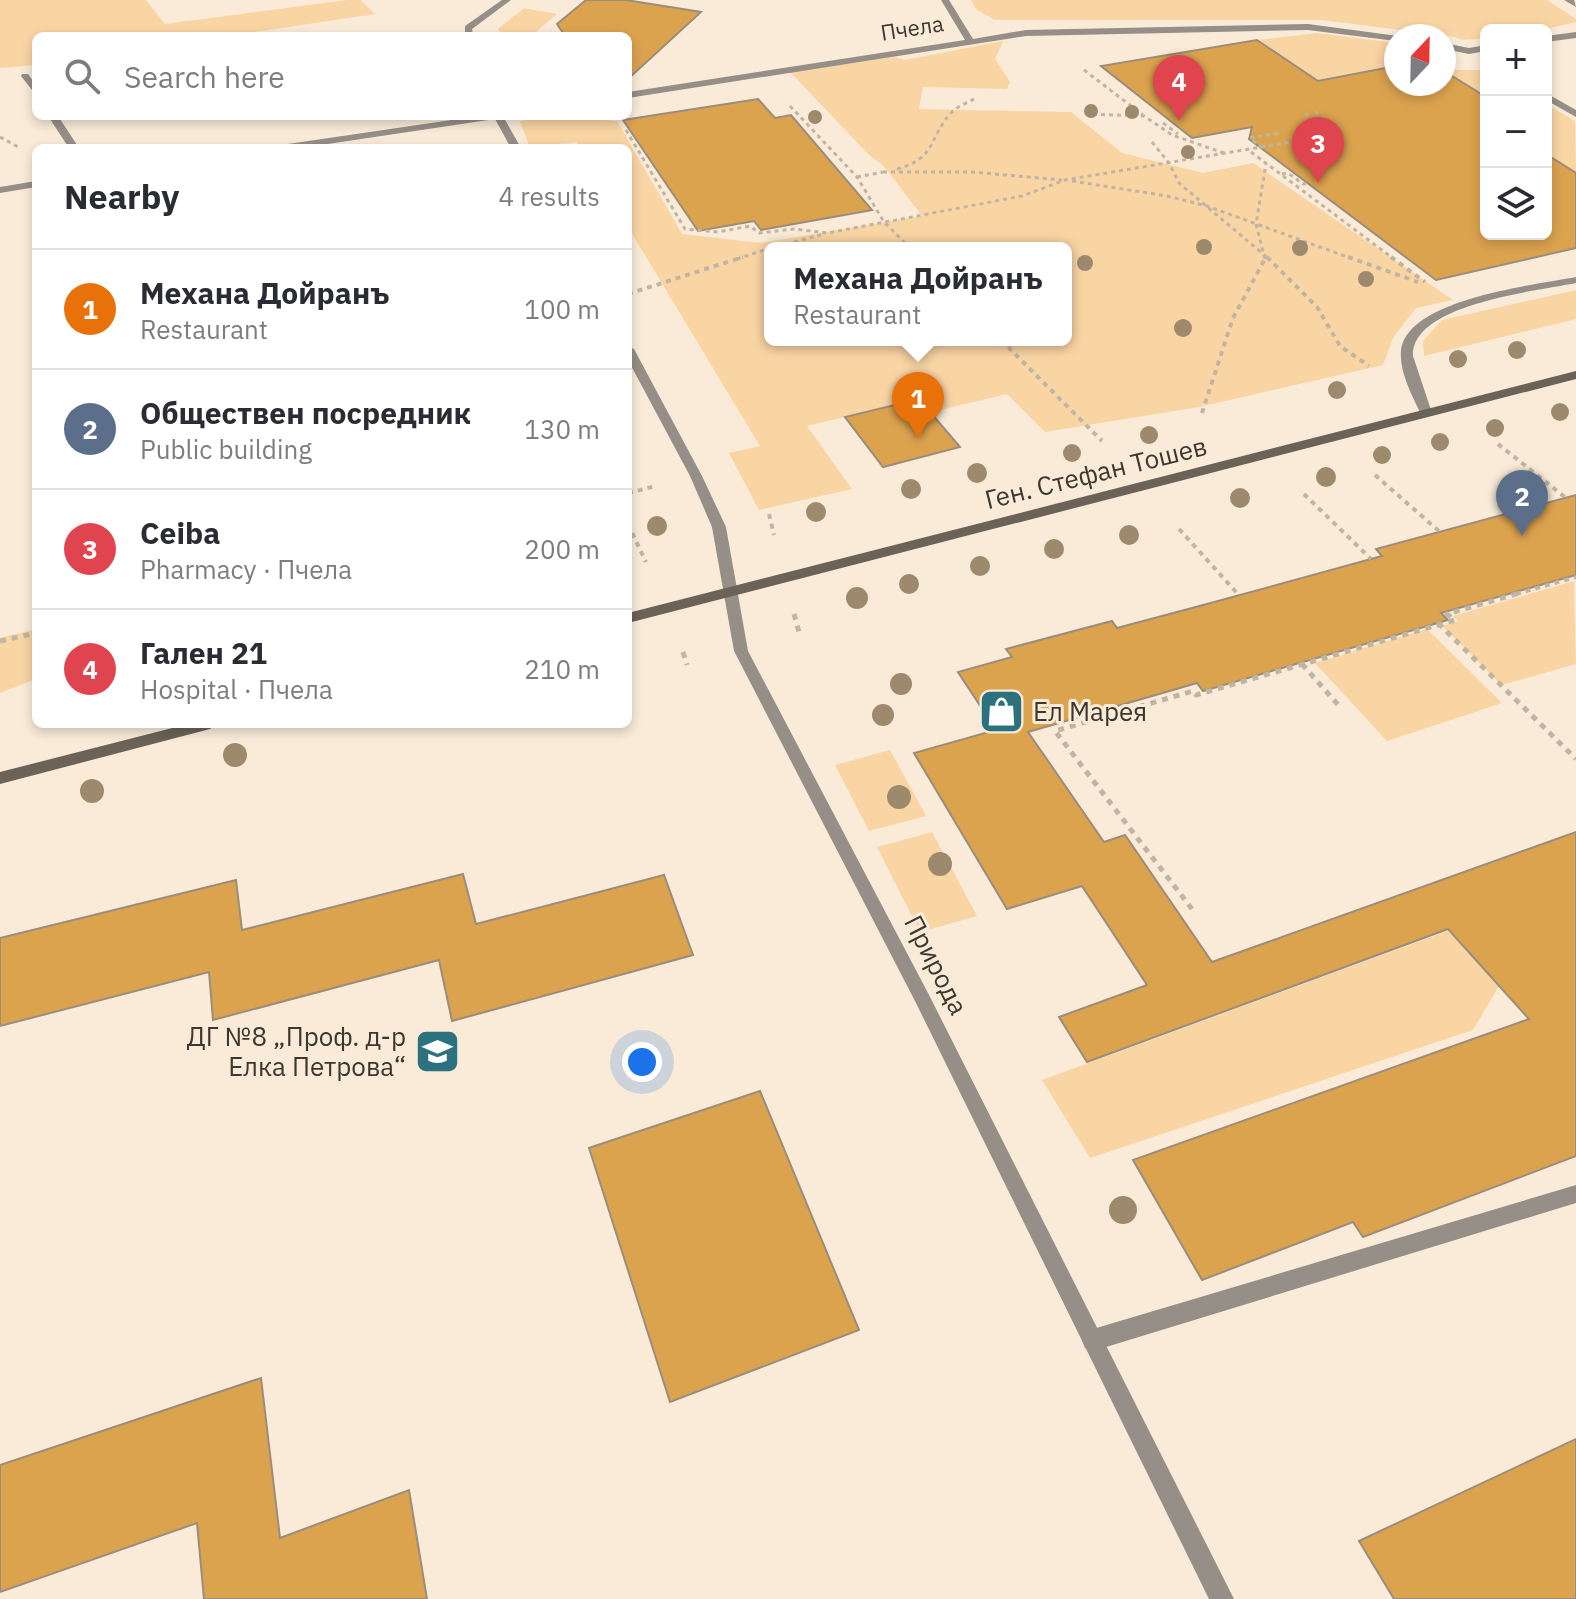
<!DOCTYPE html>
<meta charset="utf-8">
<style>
body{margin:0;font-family:"IBM Plex Sans",sans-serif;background:#f2f2f3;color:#2b2b33}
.controls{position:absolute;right:24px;top:24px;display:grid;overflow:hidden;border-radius:12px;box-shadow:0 4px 12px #0003}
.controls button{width:72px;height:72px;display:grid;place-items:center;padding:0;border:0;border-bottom:2px solid #e1e1e2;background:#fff;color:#2b2b33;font:40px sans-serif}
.compass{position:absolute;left:1384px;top:24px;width:72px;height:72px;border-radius:50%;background:#fff;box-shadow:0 4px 12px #0003;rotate:22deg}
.you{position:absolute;left:642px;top:1062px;width:28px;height:28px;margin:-20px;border:6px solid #fff;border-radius:50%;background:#1a73e8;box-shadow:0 0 0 12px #1a73e833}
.badge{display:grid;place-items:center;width:52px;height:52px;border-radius:50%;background:#2563eb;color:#fff;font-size:26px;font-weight:700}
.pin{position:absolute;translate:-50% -66px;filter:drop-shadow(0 2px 4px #0008)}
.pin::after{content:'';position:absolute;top:42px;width:28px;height:24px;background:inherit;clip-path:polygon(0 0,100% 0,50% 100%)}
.popup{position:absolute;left:764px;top:242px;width:308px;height:104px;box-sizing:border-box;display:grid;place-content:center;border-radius:12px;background:#fff;filter:drop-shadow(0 2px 6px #0005);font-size:26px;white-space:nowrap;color:#7c7c81}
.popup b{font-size:30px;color:#2b2b33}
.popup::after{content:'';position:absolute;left:50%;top:100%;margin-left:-16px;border:16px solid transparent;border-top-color:#fff}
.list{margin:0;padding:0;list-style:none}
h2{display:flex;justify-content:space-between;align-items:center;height:104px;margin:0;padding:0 32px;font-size:34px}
h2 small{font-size:26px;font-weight:400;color:#7c7c81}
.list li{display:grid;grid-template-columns:52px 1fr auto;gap:24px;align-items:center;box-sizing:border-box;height:120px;padding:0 32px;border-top:2px solid #e1e1e2}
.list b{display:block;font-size:30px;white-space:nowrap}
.list p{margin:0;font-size:26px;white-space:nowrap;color:#7c7c81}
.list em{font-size:26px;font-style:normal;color:#7c7c81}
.icon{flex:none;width:44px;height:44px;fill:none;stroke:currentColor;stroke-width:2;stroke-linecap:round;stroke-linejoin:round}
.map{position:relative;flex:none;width:1576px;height:1599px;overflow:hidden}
.search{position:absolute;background:#fff;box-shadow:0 4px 12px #0003;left:32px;top:32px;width:600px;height:88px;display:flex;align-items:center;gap:20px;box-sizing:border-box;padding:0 28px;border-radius:12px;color:#7c7c81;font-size:30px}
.panel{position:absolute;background:#fff;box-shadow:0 4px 12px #0003;left:32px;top:144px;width:600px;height:584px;border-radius:12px}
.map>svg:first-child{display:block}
</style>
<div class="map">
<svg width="1576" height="1599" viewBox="0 0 1576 1599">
<rect width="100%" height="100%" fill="#f9ebd7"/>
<g fill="#fad5a4" fill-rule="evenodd">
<path d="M 0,0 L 146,0 L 165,24 L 347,0 L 360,0 L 375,14 L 230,36 L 36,36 L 36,65 L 0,68 Z"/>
<path d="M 971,0 L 1547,0 L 1576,19 L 1576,22 L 1542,30 L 1486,30 L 1486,38 L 1462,40 L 1455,37 L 1322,20 L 995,20 L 977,10 Z"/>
<path d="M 524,8 L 557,14 L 537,31 L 536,36 L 503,36 L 498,29 Z"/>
<path d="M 1317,33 L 1396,43 L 1396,66 L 1318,81 L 1257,40 Z"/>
<path d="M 1003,41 L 995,59 L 1010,82 L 1007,89 L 923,87 L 919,109 L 1071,112 L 1122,153 L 1203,173 L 1253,163 L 1453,300 L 1416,308 L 1393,338 L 1383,365 L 1199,407 L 1045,432 L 1007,394 L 931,412 L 919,399 L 807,426 L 852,489 L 759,510 L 729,453 L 760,446 L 628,227 L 628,148 L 581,148 L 577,142 L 530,148 L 520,121 L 557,116 L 617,121 L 682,234 L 760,243 L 922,216 L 883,165 L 871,157 L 790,72 L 895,57 L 905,60 ZM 770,248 L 1066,248 L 1066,340 L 770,340 Z"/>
<path d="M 1444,70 L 1486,70 L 1486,97 L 1444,71 Z"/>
<path d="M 1546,104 L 1575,121 L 1576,173 L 1546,154 Z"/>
<path d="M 1576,290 L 1576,319 L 1424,356 L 1423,341 L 1442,320 Z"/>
<path d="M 1574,581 L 1576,664 L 1502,685 L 1442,626 L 1458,621 L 1453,616 Z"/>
<path d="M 36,629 L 36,679 L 0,693 L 0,638 Z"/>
<path d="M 1427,629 L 1502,703 L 1387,741 L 1315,663 Z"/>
<path d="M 890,750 L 926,816 L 869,831 L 835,765 Z"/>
<path d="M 932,832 L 977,916 L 920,932 L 877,847 Z"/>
<path d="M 1576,884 L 1576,955 L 1499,986 L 1473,1030 L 1090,1158 L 1042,1080 Z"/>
</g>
<g fill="#dca34f" stroke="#9b8d7b" stroke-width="2">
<path d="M 586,0 L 626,0 L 701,12 L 628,79 L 628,36 L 565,36 L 557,24 Z"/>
<path d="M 1257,40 L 1318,81 L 1396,66 L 1396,84 L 1444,84 L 1444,71 L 1486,97 L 1486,234 L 1546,234 L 1546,154 L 1576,173 L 1576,248 L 1436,280 L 1249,139 L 1252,127 L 1192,138 L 1101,66 Z"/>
<path d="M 758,99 L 775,118 L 791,115 L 872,210 L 761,230 L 754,221 L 698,231 L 623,120 Z"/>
<path d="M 919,399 L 960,447 L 883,467 L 845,417 Z"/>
<path d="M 1576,495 L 1576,575 L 1441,613 L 1448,620 L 1203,691 L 1197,683 L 1028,732 L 1104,842 L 1125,835 L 1212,962 L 1576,832 L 1576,1156 L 1363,1237 L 1353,1222 L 1202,1280 L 1133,1160 L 1529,1019 L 1448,929 L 1087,1062 L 1059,1017 L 1147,985 L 1082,886 L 1007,909 L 914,753 L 996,730 L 958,672 L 1012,657 L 1006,649 L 1112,621 L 1117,628 L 1207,604 L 1382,556 L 1376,549 Z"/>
<path d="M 463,874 L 476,924 L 664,875 L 693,955 L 452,1021 L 439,960 L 213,1020 L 209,972 L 0,1026 L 0,938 L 236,880 L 242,930 Z"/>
<path d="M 760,1091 L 859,1330 L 670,1402 L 589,1148 Z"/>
<path d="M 261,1378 L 280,1538 L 409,1490 L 427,1599 L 204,1599 L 197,1523 L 0,1592 L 0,1465 Z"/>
<path d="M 1576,1439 L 1576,1599 L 1394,1599 L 1359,1541 Z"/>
</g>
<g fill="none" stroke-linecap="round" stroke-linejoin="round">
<g stroke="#c0b5a4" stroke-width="3" stroke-dasharray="4 4" stroke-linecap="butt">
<path d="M 1084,70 L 1143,115"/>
<path d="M 790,106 L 857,177 L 884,222 L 910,248"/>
<path d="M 1315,112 L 1336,126"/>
<path d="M 1085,114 L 1144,116 L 1172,135 L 1224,153"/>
<path d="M 1305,114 L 1328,129"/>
<path d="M 588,116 L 603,117"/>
<path d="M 1163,123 L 1178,134"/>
<path d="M 626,130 L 685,229 L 718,232 L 750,226 L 759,233 L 794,229 L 828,233 L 1022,196 L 1065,180 L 1291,142"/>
<path d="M 0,137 L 20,148"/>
<path d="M 1152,142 L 1169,163 L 1179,183 L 1269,259"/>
<path d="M 1262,148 L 1250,138 L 1279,133"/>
<path d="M 1251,152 L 1394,259"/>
<path d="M 897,169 C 938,158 928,137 952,112 C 958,106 967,103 974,99"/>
<path d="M 883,172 L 972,172 L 1062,180"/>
<path d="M 1282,174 L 1288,173 L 1303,184 L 1307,183"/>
<path d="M 857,177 L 883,172"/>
<path d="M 1072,181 L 1167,196 L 1207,206 L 1353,259"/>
<path d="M 771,248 L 824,234"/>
<path d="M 737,259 L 770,248"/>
<path d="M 1265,259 L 1256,224 L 1266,164"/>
</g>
<g stroke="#c0b5a4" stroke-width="4" stroke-dasharray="5 5" stroke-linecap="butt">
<path d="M 1267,257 L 1317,307 L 1340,346 L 1369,366"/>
<path d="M 1348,257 L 1418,282"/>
<path d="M 1391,257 L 1425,282"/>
<path d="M 628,294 L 743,257"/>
<path d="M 1001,340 L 1102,441"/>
<path d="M 1202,413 L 1233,318 L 1266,257"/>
<path d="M 1498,444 L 1566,498"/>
<path d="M 1375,475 L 1440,532"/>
<path d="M 628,493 L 656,486"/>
<path d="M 1304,494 L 1371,559"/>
<path d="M 769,514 L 774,535"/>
<path d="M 628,524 L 646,562"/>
<path d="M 1179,529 L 1237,593"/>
<path d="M 1516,594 L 1576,577"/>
</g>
<g stroke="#c0b5a4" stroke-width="5" stroke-dasharray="6 6" stroke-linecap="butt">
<path d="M 794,614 L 799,632"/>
<path d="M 1438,623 L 1576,759"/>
<path d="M 0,641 L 36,633"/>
<path d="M 683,652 L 687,665"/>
<path d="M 1302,664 L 1340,707"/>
<path d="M 1192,909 L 1055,731 L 1193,691 L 1196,695 L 1455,620 L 1447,614 L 1523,592"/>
</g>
<g fill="#958f87" fill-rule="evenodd">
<path d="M 22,74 L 28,74 L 36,85 L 36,95 L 21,76 Z"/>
<path d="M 48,116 L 58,116 L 79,148 L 69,148 Z"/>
<path d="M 1576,277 L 1576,283 C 1537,291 1411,304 1413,356 L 1432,413 L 1426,417 L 1422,416 C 1413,398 1399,371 1401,351 C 1406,299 1535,285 1576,277 Z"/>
<path d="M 1576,1185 L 1576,1203 L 1093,1351 L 1085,1348 L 1082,1340 L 1085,1332 L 1093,1329 Z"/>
</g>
<g fill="#958f87" fill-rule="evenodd">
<path d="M 502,0 L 511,0 L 472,29 L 473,36 L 465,36 L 465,26 Z"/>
<path d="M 941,0 L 949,0 L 973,39 L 1026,30 L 1308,24 L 1398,36 L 1396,36 L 1396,41 L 1308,30 L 1026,36 L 628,98 L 628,92 L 965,40 Z"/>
<path d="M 1564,0 L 1574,0 L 1576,7 Z"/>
<path d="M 1576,32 L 1576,38 L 1546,42 L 1546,36 Z"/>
<path d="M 1444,43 L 1469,48 L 1486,45 L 1486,51 L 1469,54 L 1444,49 Z"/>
<path d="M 1546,93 L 1576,110 L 1576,117 L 1546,100 Z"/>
<path d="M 479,116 L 503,116 L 521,148 L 511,148 L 495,119 L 301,148 L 276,148 L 281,145 Z"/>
<path d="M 36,181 L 36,187 L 0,193 L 0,187 Z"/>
<path d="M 628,346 L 634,349 L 702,476 L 726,527 L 748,651 L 928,993 L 1234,1599 L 1209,1599 L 916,1003 L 734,651 L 712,527 L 690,476 L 628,360 Z"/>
</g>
<g fill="#6b6358" fill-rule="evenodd">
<path d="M 1576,371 L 1576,379 L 628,623 L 628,613 Z"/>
<path d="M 188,724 L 218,724 L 210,729 L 0,784 L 0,772 Z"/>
</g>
</g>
<g fill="#9d8a6d">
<circle cx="1091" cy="111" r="7"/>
<circle cx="1132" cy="112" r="7"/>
<circle cx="815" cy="117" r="7"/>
<circle cx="1188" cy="152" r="7"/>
<circle cx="1204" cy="247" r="8"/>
<circle cx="1300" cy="248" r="8"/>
<circle cx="1085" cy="263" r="8"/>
<circle cx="1366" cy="279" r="8"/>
<circle cx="1183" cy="328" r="9"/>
<circle cx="1517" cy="350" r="9"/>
<circle cx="1458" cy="359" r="9"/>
<circle cx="1337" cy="390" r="9"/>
<circle cx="1560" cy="412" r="9"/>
<circle cx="1495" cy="428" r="9"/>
<circle cx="1149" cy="435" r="9"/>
<circle cx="1440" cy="442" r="9"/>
<circle cx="1072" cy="453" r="9"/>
<circle cx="1382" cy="455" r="9"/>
<circle cx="977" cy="473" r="10"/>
<circle cx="1326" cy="477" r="10"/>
<circle cx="911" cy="489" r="10"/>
<circle cx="1240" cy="498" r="10"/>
<circle cx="816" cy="512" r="10"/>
<circle cx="657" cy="526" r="10"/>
<circle cx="1129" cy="535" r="10"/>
<circle cx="1054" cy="549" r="10"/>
<circle cx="980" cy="566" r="10"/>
<circle cx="909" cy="584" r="10"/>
<circle cx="857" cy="598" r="11"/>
<circle cx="901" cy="684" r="11"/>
<circle cx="883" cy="715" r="11"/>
<circle cx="235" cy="755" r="12"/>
<circle cx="92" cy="791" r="12"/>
<circle cx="899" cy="797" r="12"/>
<circle cx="940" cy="864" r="12"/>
<circle cx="1123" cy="1210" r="14"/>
</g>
<defs>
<symbol id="shop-square" viewBox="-11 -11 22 22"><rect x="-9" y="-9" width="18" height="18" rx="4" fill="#2b727e" stroke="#f9ebd7"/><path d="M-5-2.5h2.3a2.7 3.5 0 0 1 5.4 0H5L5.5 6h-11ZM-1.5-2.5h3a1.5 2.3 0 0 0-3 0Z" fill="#fff"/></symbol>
<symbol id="school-square" viewBox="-11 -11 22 22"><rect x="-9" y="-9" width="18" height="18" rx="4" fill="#2b727e" stroke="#f9ebd7"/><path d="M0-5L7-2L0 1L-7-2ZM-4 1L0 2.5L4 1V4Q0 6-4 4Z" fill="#fff"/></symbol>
</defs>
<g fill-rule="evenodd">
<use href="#shop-square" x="976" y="686" width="51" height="51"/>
<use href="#school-square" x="412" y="1026" width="51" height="51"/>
</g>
<g text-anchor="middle" stroke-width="6" stroke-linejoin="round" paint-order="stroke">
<g font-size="22" fill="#3c372f" stroke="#f9ebd7">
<text transform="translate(912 28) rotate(-9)" y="8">Пчела</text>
</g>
<g font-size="26" fill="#3c372f" stroke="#f9ebd7">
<text transform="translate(1096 473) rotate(-14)" y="9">Ген. Стефан Тошев</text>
<text transform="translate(936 965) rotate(63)" y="9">Природа</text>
</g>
<g font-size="26" fill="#3c372f" stroke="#f9ebd7" text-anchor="start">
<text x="1033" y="721">Ел Марея</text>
<text x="406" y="1046" text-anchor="end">ДГ №8 „Проф. д-р<tspan x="406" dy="30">Елка Петрова“</tspan></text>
</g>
</g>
</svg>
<div class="controls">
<button>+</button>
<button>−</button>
<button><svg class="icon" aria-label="layers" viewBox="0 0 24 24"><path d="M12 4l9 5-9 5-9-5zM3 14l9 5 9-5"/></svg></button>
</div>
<svg class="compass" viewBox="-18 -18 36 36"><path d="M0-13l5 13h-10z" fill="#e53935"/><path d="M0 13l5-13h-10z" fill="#7c7c81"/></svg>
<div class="you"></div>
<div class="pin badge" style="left:918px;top:438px;background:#e8710a">1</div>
<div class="popup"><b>Механа Дойранъ</b>Restaurant</div>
<div class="pin badge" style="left:1522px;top:536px;background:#5c6f8a">2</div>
<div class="pin badge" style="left:1318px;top:183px;background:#e0444e">3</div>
<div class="pin badge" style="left:1179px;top:121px;background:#e0444e">4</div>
<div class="search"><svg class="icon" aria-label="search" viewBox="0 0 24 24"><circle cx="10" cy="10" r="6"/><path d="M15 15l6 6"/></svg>Search here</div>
<section class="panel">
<h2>Nearby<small>4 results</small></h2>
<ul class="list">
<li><span class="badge" style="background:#e8710a">1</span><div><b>Механа Дойранъ</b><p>Restaurant</p></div><em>100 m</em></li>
<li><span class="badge" style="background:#5c6f8a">2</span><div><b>Обществен посредник</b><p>Public building</p></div><em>130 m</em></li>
<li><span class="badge" style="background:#e0444e">3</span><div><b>Ceiba</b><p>Pharmacy · Пчела</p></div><em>200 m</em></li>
<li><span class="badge" style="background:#e0444e">4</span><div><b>Гален 21</b><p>Hospital · Пчела</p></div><em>210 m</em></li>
</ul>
</section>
</div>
